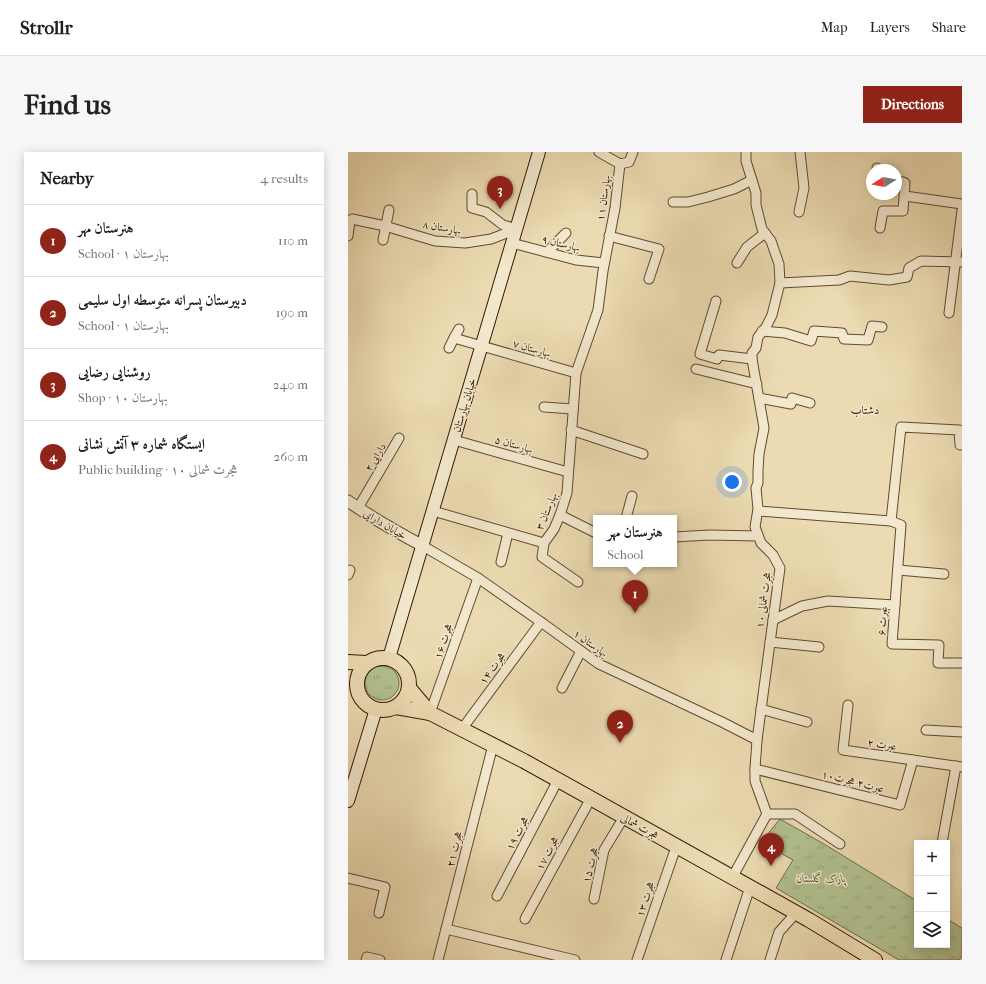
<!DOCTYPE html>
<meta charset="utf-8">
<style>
body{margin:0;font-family:"IM FELL French Canon",Amiri,serif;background:#f6f6f6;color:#202124}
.controls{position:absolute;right:12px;bottom:12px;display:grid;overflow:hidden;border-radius:0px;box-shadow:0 2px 10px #0003}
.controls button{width:36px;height:36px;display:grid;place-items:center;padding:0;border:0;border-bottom:1px solid #e0e0e0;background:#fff;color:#202124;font:20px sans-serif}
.compass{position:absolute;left:518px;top:12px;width:36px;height:36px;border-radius:50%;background:#fff;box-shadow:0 2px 10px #0003;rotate:259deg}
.you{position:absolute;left:384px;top:330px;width:14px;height:14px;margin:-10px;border:3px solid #fff;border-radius:50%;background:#1a73e8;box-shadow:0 0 0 6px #1a73e833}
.badge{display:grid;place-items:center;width:26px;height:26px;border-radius:50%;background:#8f2418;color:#fff;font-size:13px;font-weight:700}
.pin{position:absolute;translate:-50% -33px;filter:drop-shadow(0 1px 2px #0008)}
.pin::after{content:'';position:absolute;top:21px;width:14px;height:12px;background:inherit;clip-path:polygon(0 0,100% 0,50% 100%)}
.popup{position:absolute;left:245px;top:363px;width:84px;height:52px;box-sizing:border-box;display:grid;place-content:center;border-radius:0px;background:#fff;filter:drop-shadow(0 1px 3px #0005);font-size:13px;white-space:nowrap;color:#757577}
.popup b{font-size:15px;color:#202124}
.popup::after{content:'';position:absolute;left:50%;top:100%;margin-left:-8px;border:8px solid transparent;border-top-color:#fff}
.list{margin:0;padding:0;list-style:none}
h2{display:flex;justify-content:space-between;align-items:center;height:52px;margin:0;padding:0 16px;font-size:17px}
h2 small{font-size:13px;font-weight:400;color:#757577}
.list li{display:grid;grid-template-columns:26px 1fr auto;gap:12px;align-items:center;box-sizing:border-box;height:72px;padding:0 16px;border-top:1px solid #e0e0e0}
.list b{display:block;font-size:15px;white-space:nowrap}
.list p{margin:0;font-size:13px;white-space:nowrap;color:#757577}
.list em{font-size:13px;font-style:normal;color:#757577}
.icon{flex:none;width:22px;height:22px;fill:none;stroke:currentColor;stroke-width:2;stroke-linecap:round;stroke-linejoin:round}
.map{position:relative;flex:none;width:614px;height:808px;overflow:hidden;border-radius:0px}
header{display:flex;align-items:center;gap:24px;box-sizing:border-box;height:56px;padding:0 20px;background:#fff;border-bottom:1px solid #e0e0e0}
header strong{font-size:19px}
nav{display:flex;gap:22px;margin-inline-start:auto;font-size:14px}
.intro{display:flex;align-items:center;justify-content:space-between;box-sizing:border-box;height:96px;padding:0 24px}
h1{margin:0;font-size:28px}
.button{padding:10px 18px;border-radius:0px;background:#8f2418;color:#fff;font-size:14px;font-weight:700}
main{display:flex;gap:24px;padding:0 24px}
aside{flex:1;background:#fff;border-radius:0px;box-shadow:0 2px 10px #0003}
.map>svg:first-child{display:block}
</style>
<header>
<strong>Strollr</strong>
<nav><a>Map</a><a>Layers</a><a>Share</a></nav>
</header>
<div class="intro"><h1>Find us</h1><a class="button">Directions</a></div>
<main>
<aside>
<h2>Nearby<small>4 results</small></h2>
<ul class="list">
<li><span class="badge">1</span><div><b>هنرستان مهر</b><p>School · بهارستان ۱</p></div><em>110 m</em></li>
<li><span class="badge">2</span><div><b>دبیرستان پسرانه متوسطه اول سلیمی</b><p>School · بهارستان ۱</p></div><em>190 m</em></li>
<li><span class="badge">3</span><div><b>روشنایی رضایی</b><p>Shop · بهارستان ۱۰</p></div><em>240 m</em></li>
<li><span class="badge">4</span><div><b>ایستگاه شماره ۳ آتش نشانی</b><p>Public building · هجرت شمالی ۱۰</p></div><em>260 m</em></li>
</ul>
</aside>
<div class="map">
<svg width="614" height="808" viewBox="0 0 614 808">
<defs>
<pattern id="grass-tufts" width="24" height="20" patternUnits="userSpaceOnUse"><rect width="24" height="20" fill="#b2c191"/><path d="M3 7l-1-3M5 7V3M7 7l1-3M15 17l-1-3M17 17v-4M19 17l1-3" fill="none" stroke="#9aa57c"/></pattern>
</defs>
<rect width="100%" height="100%" fill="#ecdbb2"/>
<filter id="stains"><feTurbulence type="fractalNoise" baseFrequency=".005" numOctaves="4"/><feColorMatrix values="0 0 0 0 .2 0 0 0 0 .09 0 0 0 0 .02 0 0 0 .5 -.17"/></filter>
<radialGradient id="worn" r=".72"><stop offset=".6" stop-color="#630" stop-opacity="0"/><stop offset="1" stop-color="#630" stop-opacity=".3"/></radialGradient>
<g fill="url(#grass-tufts)" stroke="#726d4c">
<circle cx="34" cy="531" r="17"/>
<path d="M 432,667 L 476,692 L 569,749 L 569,793 L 599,793 L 599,767 L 614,776 L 614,804 L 611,808 L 551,808 L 428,736 L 445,708 L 413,690 Z"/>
</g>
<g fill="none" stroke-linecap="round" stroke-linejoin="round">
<defs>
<g id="minor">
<path d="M 251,0 L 272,12"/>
<path d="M 272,12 L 281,10 L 285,0"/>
<path d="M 529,16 L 529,18"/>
<path d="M 124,42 L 124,56 L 138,60 L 155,73 L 169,77"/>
<path d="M 557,44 L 614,52"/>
<path d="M 325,50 L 340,50 L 360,45 L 386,37 L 404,28"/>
<path d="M 451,60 L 456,36 L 452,0"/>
<path d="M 532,76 L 535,59 L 555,59 L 557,31 L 555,30 L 548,29"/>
<path d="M 0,84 L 2,69 L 4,67 L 37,74 L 87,89 L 117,91 L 143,87 L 169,77"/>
<path d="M 261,84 L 311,97 L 301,127"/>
<path d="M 35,88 L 41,58"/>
<path d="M 164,91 L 228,108 L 256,111"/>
<path d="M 199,100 L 218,81"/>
<path d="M 389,111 L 399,95 L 417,81"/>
<path d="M 432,131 L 491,128 L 502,124 L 541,128 L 559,125 L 561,116 L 573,109 L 614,110"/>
<path d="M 368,149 L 352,202 L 369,207 L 371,203 L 404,207"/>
<path d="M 601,161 L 614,58"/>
<path d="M 111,177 L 106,186 L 228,221"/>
<path d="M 414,179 L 437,181 L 463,189 L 466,179 L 494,181 L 496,187 L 520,188 L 524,174 L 534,175"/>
<path d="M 101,196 L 106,186"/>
<path d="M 348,217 L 409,232"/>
<path d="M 411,246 L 443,252 L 444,246 L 462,251"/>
<path d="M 196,255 L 225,257"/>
<path d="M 223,278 L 295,302"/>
<path d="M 106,288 L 220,320"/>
<path d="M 10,356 L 51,286"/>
<path d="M 85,359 L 196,391 L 206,377 L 212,363 L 219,341 L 228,221 L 250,158 L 255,119 L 267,56 L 272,12"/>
<path d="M 410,359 L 543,369 L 553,275 L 611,278 L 612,293 L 614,293"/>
<path d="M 212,363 L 248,381"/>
<path d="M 278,366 L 284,344"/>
<path d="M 543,369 L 553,373 L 544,492 L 591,493 L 590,511 L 614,511"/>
<path d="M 326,385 L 361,383 L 410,384"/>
<path d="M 196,391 L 194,405 L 230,430"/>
<path d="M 75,394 L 130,426 L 193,470 L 251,512 L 374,570 L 409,588"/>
<path d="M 153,410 L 160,381"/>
<path d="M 550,418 L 596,422"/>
<path d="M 0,423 L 2,418"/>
<path d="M 425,468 L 454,454 L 480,449 L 547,453"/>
<path d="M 422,490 L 471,495"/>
<path d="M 214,536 L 233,499"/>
<path d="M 500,553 L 495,598 L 614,615"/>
<path d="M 413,557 L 459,570"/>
<path d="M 82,561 L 130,426"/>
<path d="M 114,577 L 193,470"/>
<path d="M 578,578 L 614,580"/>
<path d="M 407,617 L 552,653 L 565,608"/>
<path d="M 419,662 L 447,662 L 492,692"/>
<path d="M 594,691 L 608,614"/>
<path d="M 0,726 L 37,735 L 31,761"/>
<path d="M 384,726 L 419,662 L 407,629 L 407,617 L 409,588 L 432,416 L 425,403 L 413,391 L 407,375 L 410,357 L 408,336 L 410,331 L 410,319 L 411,302 L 416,276 L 404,207 L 404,201 L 408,196 L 410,185 L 418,175 L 424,163 L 432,131 L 431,112 L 423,89 L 414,77 L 408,53 L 408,41 L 398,9 L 398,0"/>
<path d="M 149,744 L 210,628"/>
<path d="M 246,747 L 256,698 L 276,665"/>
<path d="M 177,767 L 243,646"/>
<path d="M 98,777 L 227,808"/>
<path d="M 18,808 L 19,805 L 32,808"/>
<path d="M 90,808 L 145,593"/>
<path d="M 289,808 L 328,695"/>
<path d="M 378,808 L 402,735"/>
<path d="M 422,808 L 431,780 L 448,761"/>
</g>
<path id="tertiary" d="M 0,349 C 24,366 49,380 75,394"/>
<g id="secondary">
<path d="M 41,506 L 191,0"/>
<path d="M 0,649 L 28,557"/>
</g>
<g id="primary">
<circle cx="35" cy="532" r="26"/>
<path d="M 0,510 L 18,511"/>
<path d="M 61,536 L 82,561 L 176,609 L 461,768 L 527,808"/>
<path d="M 48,555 L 82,561"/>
</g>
</defs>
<use href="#minor" stroke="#614a31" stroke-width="11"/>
<use href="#tertiary" stroke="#614a31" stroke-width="13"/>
<use href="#secondary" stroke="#331906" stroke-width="14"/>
<use href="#primary" stroke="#331906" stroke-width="16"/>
<use href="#minor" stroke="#f3e8cd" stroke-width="9"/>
<use href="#tertiary" stroke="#f3e8cd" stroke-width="11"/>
<use href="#secondary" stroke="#f3e8cd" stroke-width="12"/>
<use href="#primary" stroke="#ecdbb2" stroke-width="14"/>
</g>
<g text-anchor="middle" stroke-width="3" stroke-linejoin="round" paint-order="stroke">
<g font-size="11" fill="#331906" stroke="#f3e8cd">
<text transform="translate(255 46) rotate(-82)" y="4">بهارستان ۱۱</text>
<text transform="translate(94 75) rotate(10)" y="4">بهارستان ۸</text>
<text transform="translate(213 91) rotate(14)" y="4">بهارستان ۹</text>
<text transform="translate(184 196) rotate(16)" y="4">بهارستان ۷</text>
<text transform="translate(116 253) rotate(-73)" y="4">خیابان بهارستان</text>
<text transform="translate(166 292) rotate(16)" y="4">بهارستان ۵</text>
<text transform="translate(27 305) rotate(-59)" y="4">دارایی ۲</text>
<text transform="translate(198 359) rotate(-67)" y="4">بهارستان ۳</text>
<text transform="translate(37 372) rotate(31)" y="4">خیابان دارایی</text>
<text transform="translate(415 448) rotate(-82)" y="4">هجرت شمالی ۱۰</text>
<text transform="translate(534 469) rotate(-86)" y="4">عبرت ۶</text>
<text transform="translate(95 489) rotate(-71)" y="4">هجرت ۱۶</text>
<text transform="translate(243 491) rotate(35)" y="4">بهارستان ۱</text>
<text transform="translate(144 516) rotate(-54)" y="4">هجرت ۱۴</text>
<text transform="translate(534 592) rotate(8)" y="4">عبرت ۲</text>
<text transform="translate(505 629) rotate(14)" y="4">عبرت۲-هجرت۱۰</text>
<text transform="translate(292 674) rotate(29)" y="4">هجرت شمالی</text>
<text transform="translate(169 681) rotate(-62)" y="4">هجرت ۱۹</text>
<text transform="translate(106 697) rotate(-76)" y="4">هجرت ۲۱</text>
<text transform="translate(199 701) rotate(-62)" y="4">هجرت ۱۷</text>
<text transform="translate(242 713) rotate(-76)" y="4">هجرت ۱۵</text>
<text transform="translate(297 747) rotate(-71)" y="4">هجرت ۱۳</text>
</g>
<g font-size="11" font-style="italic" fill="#594b30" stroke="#f3e8cd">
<text x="473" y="730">پارک گلستان</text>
</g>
<g font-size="12" fill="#331906" stroke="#f3e8cd">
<text x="517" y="262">دشتاب</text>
</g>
</g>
<rect width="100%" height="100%" filter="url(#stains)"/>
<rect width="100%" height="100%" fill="url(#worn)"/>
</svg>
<div class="controls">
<button>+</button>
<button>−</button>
<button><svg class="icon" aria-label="layers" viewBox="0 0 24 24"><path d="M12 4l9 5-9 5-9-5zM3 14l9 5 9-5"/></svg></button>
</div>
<svg class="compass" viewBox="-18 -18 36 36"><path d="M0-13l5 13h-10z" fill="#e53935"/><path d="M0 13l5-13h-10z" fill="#757577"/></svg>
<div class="you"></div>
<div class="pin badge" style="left:287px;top:461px">1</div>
<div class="popup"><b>هنرستان مهر</b>School</div>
<div class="pin badge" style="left:272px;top:591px">2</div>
<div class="pin badge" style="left:152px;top:57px">3</div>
<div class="pin badge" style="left:423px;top:714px">4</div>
</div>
</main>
